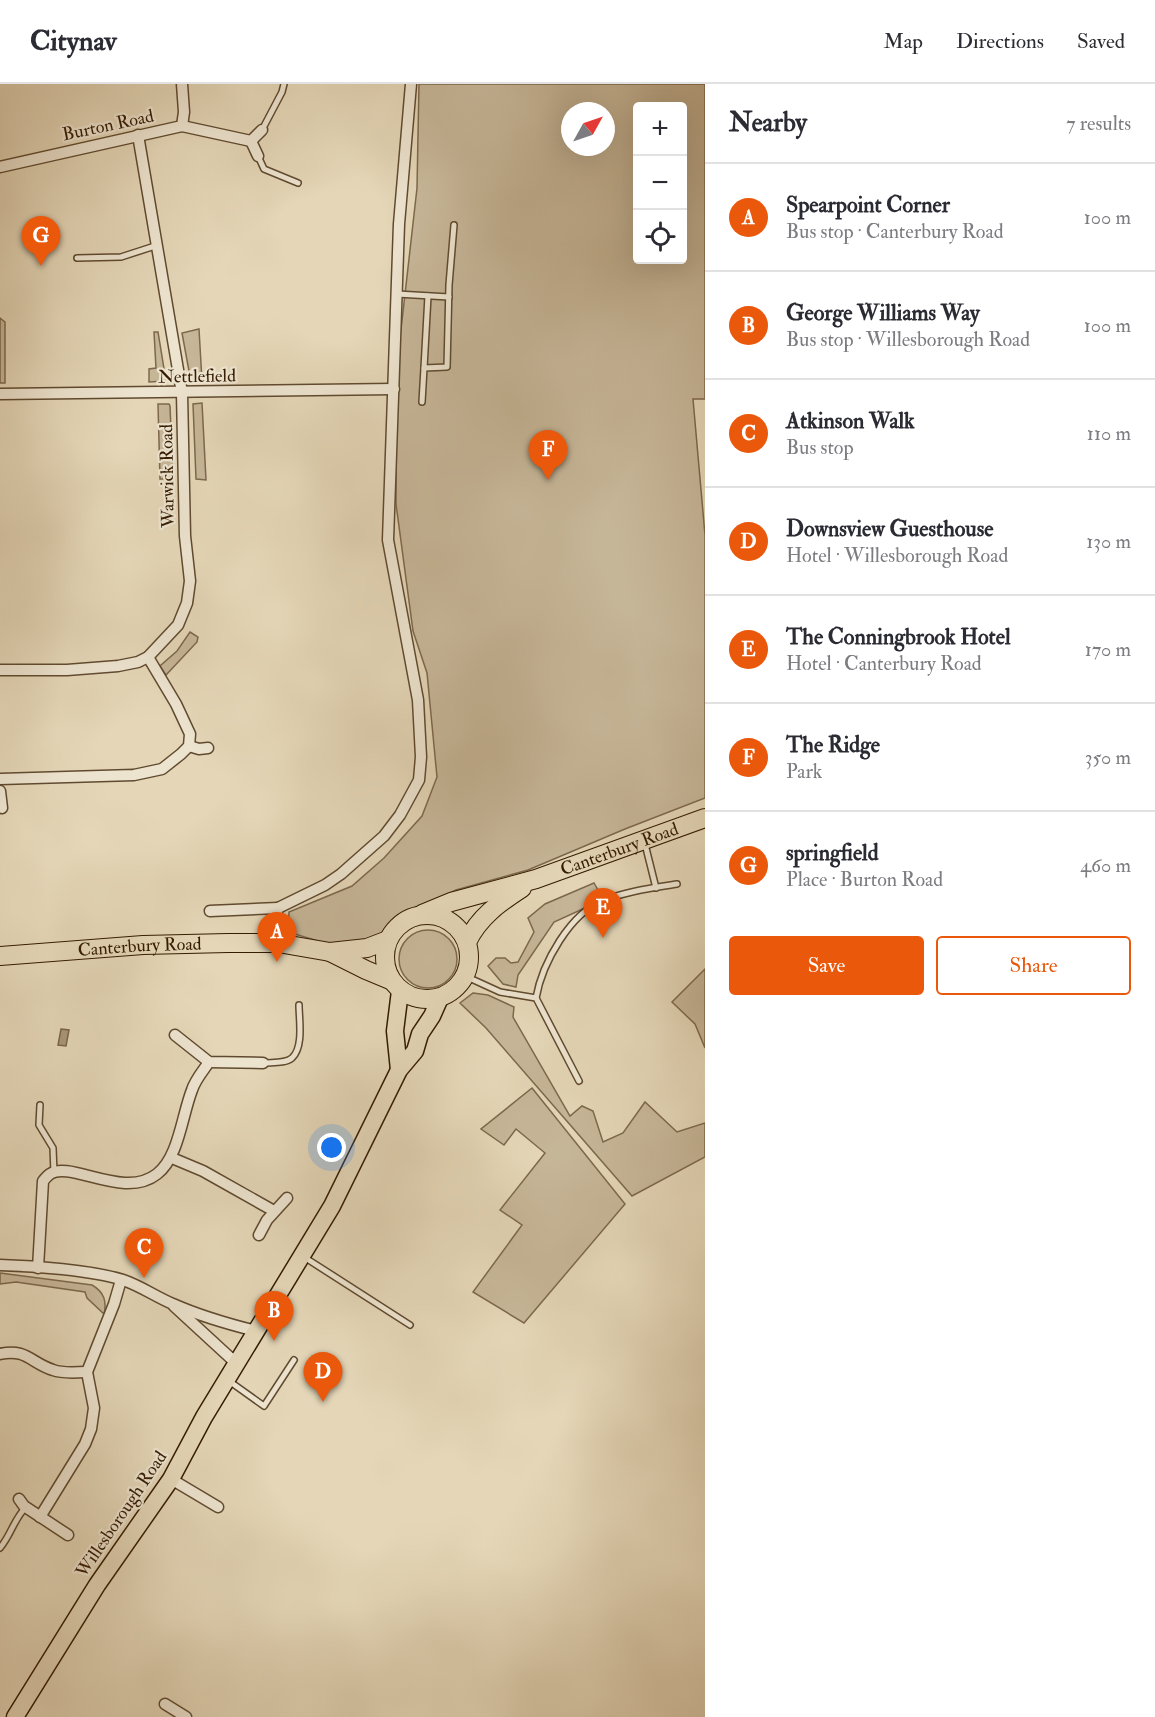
<!DOCTYPE html>
<meta charset="utf-8">
<style>
body{margin:0;font-family:"IM FELL Double Pica",serif;background:#f7f7f7;color:#2b2b33}
.controls{position:absolute;right:18px;top:18px;display:grid;overflow:hidden;border-radius:6px;box-shadow:0 6px 24px #0002}
.controls button{width:54px;height:54px;display:grid;place-items:center;padding:0;border:0;border-bottom:2px solid #e1e1e2;background:#fff;color:#2b2b33;font:30px sans-serif}
.compass{position:absolute;left:561px;top:18px;width:54px;height:54px;border-radius:50%;background:#fff;box-shadow:0 6px 24px #0002;rotate:50deg}
.you{position:absolute;left:332px;top:1064px;width:21px;height:21px;margin:-15px;border:4px solid #fff;border-radius:50%;background:#1a73e8;box-shadow:0 0 0 9px #1a73e833}
.badge{display:grid;place-items:center;width:39px;height:39px;border-radius:50%;background:#ea580c;color:#fff;font-size:20px;font-weight:700}
.pin{position:absolute;translate:-50% -50px;filter:drop-shadow(0 2px 3px #0008)}
.pin::after{content:'';position:absolute;top:32px;width:21px;height:18px;background:inherit;clip-path:polygon(0 0,100% 0,50% 100%)}
.list{margin:0;padding:0;list-style:none}
h2{display:flex;justify-content:space-between;align-items:center;height:78px;margin:0;padding:0 24px;font-size:26px}
h2 small{font-size:20px;font-weight:400;color:#7c7c81}
.list li{display:grid;grid-template-columns:39px 1fr auto;gap:18px;align-items:center;box-sizing:border-box;height:108px;padding:0 24px;border-top:2px solid #e1e1e2}
.list b{display:block;font-size:22px;white-space:nowrap}
.list p{margin:0;font-size:20px;white-space:nowrap;color:#7c7c81}
.list em{font-size:20px;font-style:normal;color:#7c7c81}
.actions{display:flex;gap:12px;padding:18px 24px}
.actions a{flex:1;padding:14px 0;border:2px solid #ea580c;border-radius:6px;text-align:center;font-size:21px;color:#ea580c}
.actions .main{background:#ea580c;color:#fff}
.icon{flex:none;width:33px;height:33px;fill:none;stroke:currentColor;stroke-width:2;stroke-linecap:round;stroke-linejoin:round}
.map{position:relative;flex:none;width:705px;height:1633px;overflow:hidden}
header{display:flex;align-items:center;gap:36px;box-sizing:border-box;height:84px;padding:0 30px;background:#fff;border-bottom:2px solid #e1e1e2}
header strong{font-size:28px}
nav{display:flex;gap:33px;margin-inline-start:auto;font-size:21px}
main{display:flex}
aside{flex:1;background:#fff}
.map>svg:first-child{display:block}
</style>
<header>
<strong>Citynav</strong>
<nav><a>Map</a><a>Directions</a><a>Saved</a></nav>
</header>
<main>
<div class="map">
<svg width="705" height="1633" viewBox="0 0 705 1633">
<rect width="100%" height="100%" fill="#e4d6b7"/>
<filter id="stains"><feTurbulence type="fractalNoise" baseFrequency=".00333" numOctaves="4"/><feColorMatrix values="0 0 0 0 .2 0 0 0 0 .09 0 0 0 0 .02 0 0 0 .5 -.17"/></filter>
<radialGradient id="worn" r=".72"><stop offset=".6" stop-color="#630" stop-opacity="0"/><stop offset="1" stop-color="#630" stop-opacity=".3"/></radialGradient>
<g fill="#c6b698" stroke="#7d684d" stroke-width="1.5" fill-rule="evenodd">
<path d="M 419,0 L 705,0 L 705,315 L 693,315 L 705,451 L 705,714 L 625,745 L 528,786 L 456,806 L 398,834 L 374,857 L 328,860 L 288,848 L 289,828 L 352,802 L 384,774 L 422,732 L 437,693 L 427,589 L 413,547 L 396,420 L 396,290 L 417,104 ZM 638,22 L 682,22 L 682,176 L 638,176 ZM 570,27 L 606,27 L 606,63 L 570,63 Z"/>
<path d="M 0,234 L 5,238 L 5,299 L 0,299 Z"/>
<path d="M 199,245 L 202,297 L 191,298 L 182,249 Z"/>
<path d="M 154,248 L 158,248 L 166,297 L 149,298 L 149,285 L 156,284 Z"/>
<path d="M 202,319 L 206,396 L 196,395 L 193,320 Z"/>
<path d="M 158,320 L 169,320 L 170,322 L 173,395 L 160,395 Z"/>
<path d="M 190,548 L 198,553 L 197,558 L 166,591 L 160,582 L 177,567 Z"/>
<path d="M 594,799 L 602,813 L 587,823 L 554,838 L 518,891 L 516,903 L 503,900 L 488,882 L 496,874 L 505,874 L 511,879 L 518,878 L 534,848 L 528,834 L 545,820 Z"/>
<circle cx="428" cy="875" r="29"/>
<path d="M 705,885 L 705,964 L 695,940 L 672,918 Z"/>
<path d="M 473,909 L 488,911 L 514,923 L 513,933 L 570,1032 L 582,1022 L 593,1027 L 603,1058 L 623,1049 L 645,1018 L 677,1048 L 705,1039 L 705,1073 L 632,1112 L 486,944 L 460,919 Z"/>
<path d="M 532,1004 L 625,1120 L 524,1239 L 473,1208 L 522,1141 L 500,1126 L 545,1069 L 516,1045 L 504,1061 L 481,1045 Z"/>
<path d="M 0,1189 L 92,1201 C 104,1208 107,1217 104,1230 L 87,1214 L 85,1208 L 16,1198 L 0,1200 Z"/>
</g>
<path fill="#a89679" stroke="#7a6549" stroke-width="1.5" d="M 61,945 L 69,946 L 66,962 L 58,961 Z"/>
<g fill="none" stroke-linecap="round" stroke-linejoin="round">
<defs>
<g id="service">
<path d="M 262,46 L 282,8 L 284,0"/>
<path d="M 258,72 L 264,85 L 298,99"/>
<path d="M 77,174 L 121,173 L 155,162"/>
<path d="M 397,210 L 449,213"/>
<path d="M 428,212 L 424,284 L 447,283 L 449,201 L 454,141"/>
<path d="M 422,318 L 424,284"/>
<path d="M 645,760 L 656,804"/>
<path d="M 465,892 L 500,908 L 536,914 L 579,997"/>
<path d="M 536,914 C 542,880 570,828 605,816 C 628,807 653,804 677,800"/>
<path d="M 263,979 C 272,978 285,980 292,974 C 304,963 299,935 299,921"/>
<path d="M 40,1021 L 39,1041 L 53,1064 L 54,1089"/>
<path d="M 304,1173 L 410,1241"/>
<path d="M 229,1297 L 264,1322 L 294,1276"/>
<path d="M 0,1464 C 11,1451 14,1435 26,1423"/>
</g>
<g id="minor">
<path d="M 182,42 L 251,57"/>
<path d="M 258,72 L 251,57 L 262,46"/>
<path d="M 0,83 L 182,42 L 184,28 L 182,0"/>
<path d="M 0,310 L 394,305"/>
<path d="M 0,586 L 67,586 L 118,582 L 138,578 L 148,573 L 178,541 L 187,519 L 190,497 L 185,452 L 182,309 L 138,51"/>
<path d="M 189,662 L 199,665 L 208,664"/>
<path d="M 0,695 L 134,691 L 162,685 L 181,670 L 189,662 L 190,650 L 176,620 L 148,573"/>
<path d="M 0,707 L 2,724"/>
<path d="M 210,827 L 278,824"/>
<path d="M 278,859 L 276,832 L 278,824 L 325,801 L 341,790 L 384,752 L 400,731 L 419,696 L 421,673 L 418,616 L 388,456 L 399,140 L 411,0"/>
<path d="M 175,951 L 209,978 L 263,979"/>
<path d="M 172,1074 L 203,1087 L 274,1127"/>
<path d="M 259,1151 L 267,1136 L 287,1114"/>
<path d="M 0,1181 C 34,1182 91,1186 123,1196 C 141,1202 156,1213 173,1220 C 200,1232 228,1240 256,1247"/>
<path d="M 38,1184 L 43,1097 C 45,1095 47,1092 50,1090 C 70,1076 124,1116 157,1090 C 179,1073 182,1031 192,1006 C 195,996 203,987 209,978"/>
<path d="M 174,1222 L 237,1280"/>
<path d="M 0,1270 C 26,1264 31,1279 53,1286 C 64,1290 76,1288 87,1288"/>
<path d="M 171,1395 L 218,1423"/>
<path d="M 19,1415 L 24,1422 L 68,1451"/>
<path d="M 40,1433 L 85,1360 L 91,1345 L 94,1324 L 87,1288 L 114,1220 L 121,1196"/>
<path d="M 165,1620 L 186,1633"/>
</g>
<g id="primary">
<path d="M 399,986 L 395,947 L 400,907"/>
<path d="M 15,1633 L 97,1501 L 171,1395 L 204,1333 L 332,1122 L 399,986 L 415,967 L 420,950 L 432,932 L 440,914"/>
</g>
<g id="trunk">
<path id="s1" d="M 422,830 L 451,818 L 536,795 L 705,734"/>
<circle cx="427" cy="873" r="42"/>
<path d="M 467,858 C 479,833 499,819 522,804"/>
<path d="M 330,868 L 366,886 L 390,896"/>
<path id="s2" d="M 0,872 L 143,861 L 228,859 L 278,859 L 330,868 L 367,864 L 388,856"/>
</g>
</defs>
<use href="#service" stroke="#604a2f" stroke-width="8"/>
<use href="#minor" stroke="#604a2f" stroke-width="13"/>
<use href="#primary" stroke="#341b02" stroke-width="19"/>
<use href="#trunk" stroke="#341b02" stroke-width="20"/>
<use href="#service" stroke="#ede4d0" stroke-width="5"/>
<use href="#minor" stroke="#ede4d0" stroke-width="10"/>
<use href="#primary" stroke="#e4d6b7" stroke-width="16"/>
<use href="#trunk" stroke="#e4d6b7" stroke-width="18"/>
</g>
<g text-anchor="middle" stroke-width="4.5" stroke-linejoin="round" paint-order="stroke">
<g font-size="18" fill="#341b02" stroke="#ede4d0">
<text transform="translate(108 41) rotate(-12)" y="6">Burton Road</text>
<text transform="translate(197 292) rotate(-1)" y="6">Nettlefield</text>
<text transform="translate(167 392) rotate(-91)" y="6">Warwick Road</text>
<text dy="6" stroke="none"><textPath href="#s1" startOffset="208">Canterbury Road</textPath></text>
<text dy="6" stroke="none"><textPath href="#s2" startOffset="140">Canterbury Road</textPath></text>
<text transform="translate(121 1430) rotate(-56)" y="6">Willesborough Road</text>
</g>
</g>
<rect width="100%" height="100%" filter="url(#stains)"/>
<rect width="100%" height="100%" fill="url(#worn)"/>
</svg>
<div class="controls">
<button>+</button>
<button>−</button>
<button><svg class="icon" aria-label="locate" viewBox="0 0 24 24"><circle cx="12" cy="12" r="6"/><path d="M12 2v4M12 18v4M2 12h4M18 12h4"/></svg></button>
</div>
<svg class="compass" viewBox="-18 -18 36 36"><path d="M0-13l5 13h-10z" fill="#e53935"/><path d="M0 13l5-13h-10z" fill="#7c7c81"/></svg>
<div class="you"></div>
<div class="pin badge" style="left:277px;top:878px">A</div>
<div class="pin badge" style="left:274px;top:1257px">B</div>
<div class="pin badge" style="left:144px;top:1194px">C</div>
<div class="pin badge" style="left:323px;top:1318px">D</div>
<div class="pin badge" style="left:603px;top:854px">E</div>
<div class="pin badge" style="left:548px;top:396px">F</div>
<div class="pin badge" style="left:41px;top:182px">G</div>
</div>
<aside>
<h2>Nearby<small>7 results</small></h2>
<ul class="list">
<li><span class="badge">A</span><div><b>Spearpoint Corner</b><p>Bus stop · Canterbury Road</p></div><em>100 m</em></li>
<li><span class="badge">B</span><div><b>George Williams Way</b><p>Bus stop · Willesborough Road</p></div><em>100 m</em></li>
<li><span class="badge">C</span><div><b>Atkinson Walk</b><p>Bus stop</p></div><em>110 m</em></li>
<li><span class="badge">D</span><div><b>Downsview Guesthouse</b><p>Hotel · Willesborough Road</p></div><em>130 m</em></li>
<li><span class="badge">E</span><div><b>The Conningbrook Hotel</b><p>Hotel · Canterbury Road</p></div><em>170 m</em></li>
<li><span class="badge">F</span><div><b>The Ridge</b><p>Park</p></div><em>350 m</em></li>
<li><span class="badge">G</span><div><b>springfield</b><p>Place · Burton Road</p></div><em>460 m</em></li>
</ul>
<div class="actions"><a class="main">Save</a><a>Share</a></div>
</aside>
</main>
